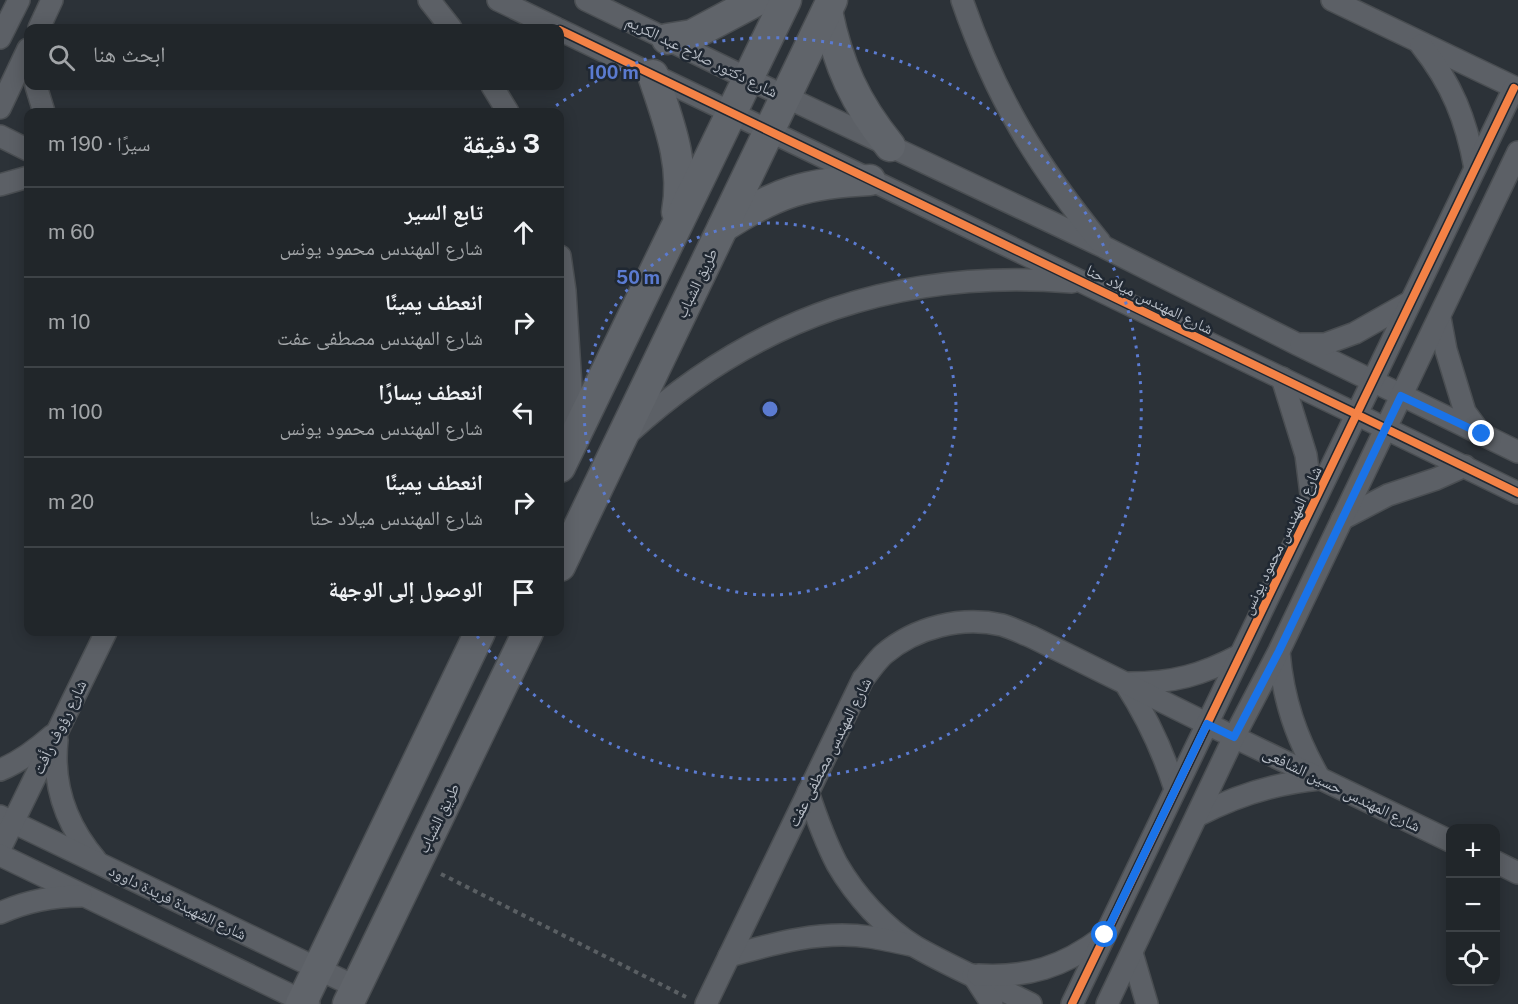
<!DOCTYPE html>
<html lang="ar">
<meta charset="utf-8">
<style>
body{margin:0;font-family:"Public Sans","Noto Naskh Arabic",sans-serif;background:#2d3236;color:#f1f3f6;direction:rtl}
.controls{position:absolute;right:18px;bottom:18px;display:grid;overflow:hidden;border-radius:12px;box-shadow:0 3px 15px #0003}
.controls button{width:54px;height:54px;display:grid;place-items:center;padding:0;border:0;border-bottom:2px solid #3e4347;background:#21262a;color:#f1f3f6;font:30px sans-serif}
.stop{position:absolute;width:18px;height:18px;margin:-14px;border:4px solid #1a73e8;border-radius:50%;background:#fff}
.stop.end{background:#1a73e8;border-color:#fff;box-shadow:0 2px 6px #0008}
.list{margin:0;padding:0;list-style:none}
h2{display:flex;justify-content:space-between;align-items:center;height:78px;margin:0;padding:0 24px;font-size:26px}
h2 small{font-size:20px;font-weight:400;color:#a2a5a8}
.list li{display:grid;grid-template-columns:39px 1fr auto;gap:18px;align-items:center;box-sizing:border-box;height:90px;padding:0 24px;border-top:2px solid #3e4347}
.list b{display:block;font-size:22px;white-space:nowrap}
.list p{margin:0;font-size:20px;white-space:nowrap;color:#a2a5a8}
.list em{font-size:20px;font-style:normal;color:#a2a5a8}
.icon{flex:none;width:33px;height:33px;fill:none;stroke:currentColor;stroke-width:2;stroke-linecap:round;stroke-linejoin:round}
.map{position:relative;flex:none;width:1518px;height:1004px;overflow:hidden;direction:ltr}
.search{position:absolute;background:#21262a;box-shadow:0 3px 15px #0003;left:24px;top:24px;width:540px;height:66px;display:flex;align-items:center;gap:15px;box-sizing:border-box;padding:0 21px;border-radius:12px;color:#a2a5a8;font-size:22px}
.panel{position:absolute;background:#21262a;box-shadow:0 3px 15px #0003;left:24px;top:108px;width:540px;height:528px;border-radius:12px;direction:rtl}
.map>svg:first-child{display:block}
</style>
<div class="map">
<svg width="1518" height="1004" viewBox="0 0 1518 1004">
<rect width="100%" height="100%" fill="#2c3238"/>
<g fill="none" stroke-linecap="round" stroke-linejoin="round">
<defs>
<g id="minor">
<path d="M 429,0 L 451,28"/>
<path d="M 498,0 L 556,28"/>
<path d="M 586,0 L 786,97 L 1104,247 L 1297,344 L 1518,452"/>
<path d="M 962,0 C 995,96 1036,164 1100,242"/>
<path d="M 1332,0 L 1518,89"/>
<path d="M 39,28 L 52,0"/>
<path d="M 560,30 L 1356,414 L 1518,493"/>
<path d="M 0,38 L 19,0"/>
<path d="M 1421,45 C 1452,84 1466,119 1475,168"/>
<path d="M 36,86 L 44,112"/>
<path d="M 492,86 L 508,112"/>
<path d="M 0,108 L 28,49"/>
<path d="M 0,136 L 28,150"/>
<path d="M 0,185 L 28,177"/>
<path d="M 560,256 L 565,291 L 574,435"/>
<path d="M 1440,318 L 1446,350 L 1465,412 L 1479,431"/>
<path d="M 1301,344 L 1325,344 L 1355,333 L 1410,302"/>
<path d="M 1282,378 L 1306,455 L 1312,502"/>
<path d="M 630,432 C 756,317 901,268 1072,282"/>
<path d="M 1342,519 L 1388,495 L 1436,479 L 1465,466"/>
<path d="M 1125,683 C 1147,717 1163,751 1175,789"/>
<path d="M 1129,683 C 1173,683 1202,675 1240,655"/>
<path d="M 57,740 C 52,786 66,825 96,860"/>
<path d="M 0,770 C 20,762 37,749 53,735"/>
<path d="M 808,792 C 816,816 825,841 837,864 C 855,895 884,928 916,947 C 953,968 993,985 1031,1004"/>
<path d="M 0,816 L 356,987"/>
<path d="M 1197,816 C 1237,795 1276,783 1320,779 C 1296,738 1283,699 1279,652"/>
<path d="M 0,849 L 106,632"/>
<path d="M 0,855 L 309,1004"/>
<path d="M 1496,862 L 1518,873"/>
<path d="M 0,913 C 27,901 52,896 81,896"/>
<path d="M 1132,953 L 1147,1004"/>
<path d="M 729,956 C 775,943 822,930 870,937 C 883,939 897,942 911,945"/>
<path d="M 973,975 L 992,1004"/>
<path d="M 978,975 C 1028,978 1063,967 1103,937"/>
<path d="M 706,1004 L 863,679 C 870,671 876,661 884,654 C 916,627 961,616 1002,625 C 1012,628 1022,633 1032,637 L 1234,737 L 1450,841"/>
<path d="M 1072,1004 L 1514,88"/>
<path d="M 1107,1004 L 1234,737 L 1279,651 L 1518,152"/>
</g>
<g id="secondary">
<path d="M 827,11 C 838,65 855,103 890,146"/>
<path d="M 667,39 L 692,35 L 758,0"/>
<path d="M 653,75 C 668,121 686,164 677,212"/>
<path d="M 723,227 C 777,192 806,183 870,180"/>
<path d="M 560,467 L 786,0"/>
<path d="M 560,566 L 832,0"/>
<path d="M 301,1004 L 480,632"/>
<path d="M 348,1004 L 528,632"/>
</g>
</defs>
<use href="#minor" stroke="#4a4e52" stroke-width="24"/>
<use href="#secondary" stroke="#4a4e52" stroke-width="33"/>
<path stroke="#5a5f63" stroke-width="4" stroke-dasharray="4.5 4.5" stroke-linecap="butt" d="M 441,874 L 686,997"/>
<use href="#minor" stroke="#5c6066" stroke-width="21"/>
<use href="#secondary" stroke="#60646a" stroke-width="30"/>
<defs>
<g id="cycleway">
<path d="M 560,30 L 1356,414 L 1518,493"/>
<path d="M 1072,1004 L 1514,88"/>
</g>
</defs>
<use href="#cycleway" stroke="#202832" stroke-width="11"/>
<use href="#cycleway" stroke="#f48246" stroke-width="8"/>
</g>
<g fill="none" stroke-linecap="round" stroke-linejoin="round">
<path stroke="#1a73e8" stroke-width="8" d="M 1105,935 L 1207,724 L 1234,737 L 1279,651 L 1401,396 L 1482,434"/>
</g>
<g fill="none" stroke="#5b7bd1" stroke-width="3" stroke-dasharray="3 6">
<circle cx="770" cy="409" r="186"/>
<path d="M549 111A371 371 0 1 1 474 632"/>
</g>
<g text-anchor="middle" stroke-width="5" stroke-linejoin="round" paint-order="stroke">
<g font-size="16" fill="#b8bec7" stroke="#202832">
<text transform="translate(702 56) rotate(26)" y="6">شارع دكتور صلاح عبد الكريم</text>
<text transform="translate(696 283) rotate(-64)" y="6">طريق الشباب</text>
<text transform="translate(1150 299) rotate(26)" y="6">شارع المهندس ميلاد حنا</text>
<text transform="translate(1281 540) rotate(-64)" y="6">شارع المهندس محمود يونس</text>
<text transform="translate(59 727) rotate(-64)" y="6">شارع رؤوف رأفت</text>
<text transform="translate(829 752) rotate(-63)" y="6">شارع المهندس مصطفى عفت</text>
<text transform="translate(1342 789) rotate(26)" y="6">شارع المهندس حسين الشافعى</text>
<text transform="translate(438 818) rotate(-64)" y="6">طريق الشباب</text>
<text transform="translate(178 902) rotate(26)" y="6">شارع الشهيدة فريدة داوود</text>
</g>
</g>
<circle cx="770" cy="409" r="9" fill="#5b7bd1" stroke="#202832" stroke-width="3"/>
<g font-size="18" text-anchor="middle" font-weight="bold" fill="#5b7bd1" stroke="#202832" stroke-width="5" stroke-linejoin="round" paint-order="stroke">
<text x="613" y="79">100 m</text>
<text x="638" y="284">50 m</text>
</g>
</svg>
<div class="controls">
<button>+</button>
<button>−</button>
<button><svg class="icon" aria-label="locate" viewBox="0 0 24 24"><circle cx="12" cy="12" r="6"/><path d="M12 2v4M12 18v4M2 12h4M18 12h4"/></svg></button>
</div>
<div class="stop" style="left:1105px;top:935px"></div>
<div class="stop end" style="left:1482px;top:434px"></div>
<div class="search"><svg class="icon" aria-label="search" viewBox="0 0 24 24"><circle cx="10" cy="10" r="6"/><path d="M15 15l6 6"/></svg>ابحث هنا</div>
<section class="panel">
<h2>3 دقيقة<small>سيرًا · 190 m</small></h2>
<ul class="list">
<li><svg class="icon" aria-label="ahead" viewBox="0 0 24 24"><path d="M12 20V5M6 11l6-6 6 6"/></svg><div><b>تابع السير</b><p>شارع المهندس محمود يونس</p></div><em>60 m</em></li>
<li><svg class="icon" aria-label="right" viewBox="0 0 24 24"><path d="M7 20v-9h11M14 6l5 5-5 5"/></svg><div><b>انعطف يمينًا</b><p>شارع المهندس مصطفى عفت</p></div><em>10 m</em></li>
<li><svg class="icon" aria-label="left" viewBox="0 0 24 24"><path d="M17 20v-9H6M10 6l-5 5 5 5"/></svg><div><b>انعطف يسارًا</b><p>شارع المهندس محمود يونس</p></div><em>100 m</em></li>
<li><svg class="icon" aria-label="right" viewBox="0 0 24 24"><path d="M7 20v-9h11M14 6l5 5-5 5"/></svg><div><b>انعطف يمينًا</b><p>شارع المهندس ميلاد حنا</p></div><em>20 m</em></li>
<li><svg class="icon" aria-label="arrive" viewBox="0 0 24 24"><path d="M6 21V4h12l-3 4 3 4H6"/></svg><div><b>الوصول إلى الوجهة</b></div></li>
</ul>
</section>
</div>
